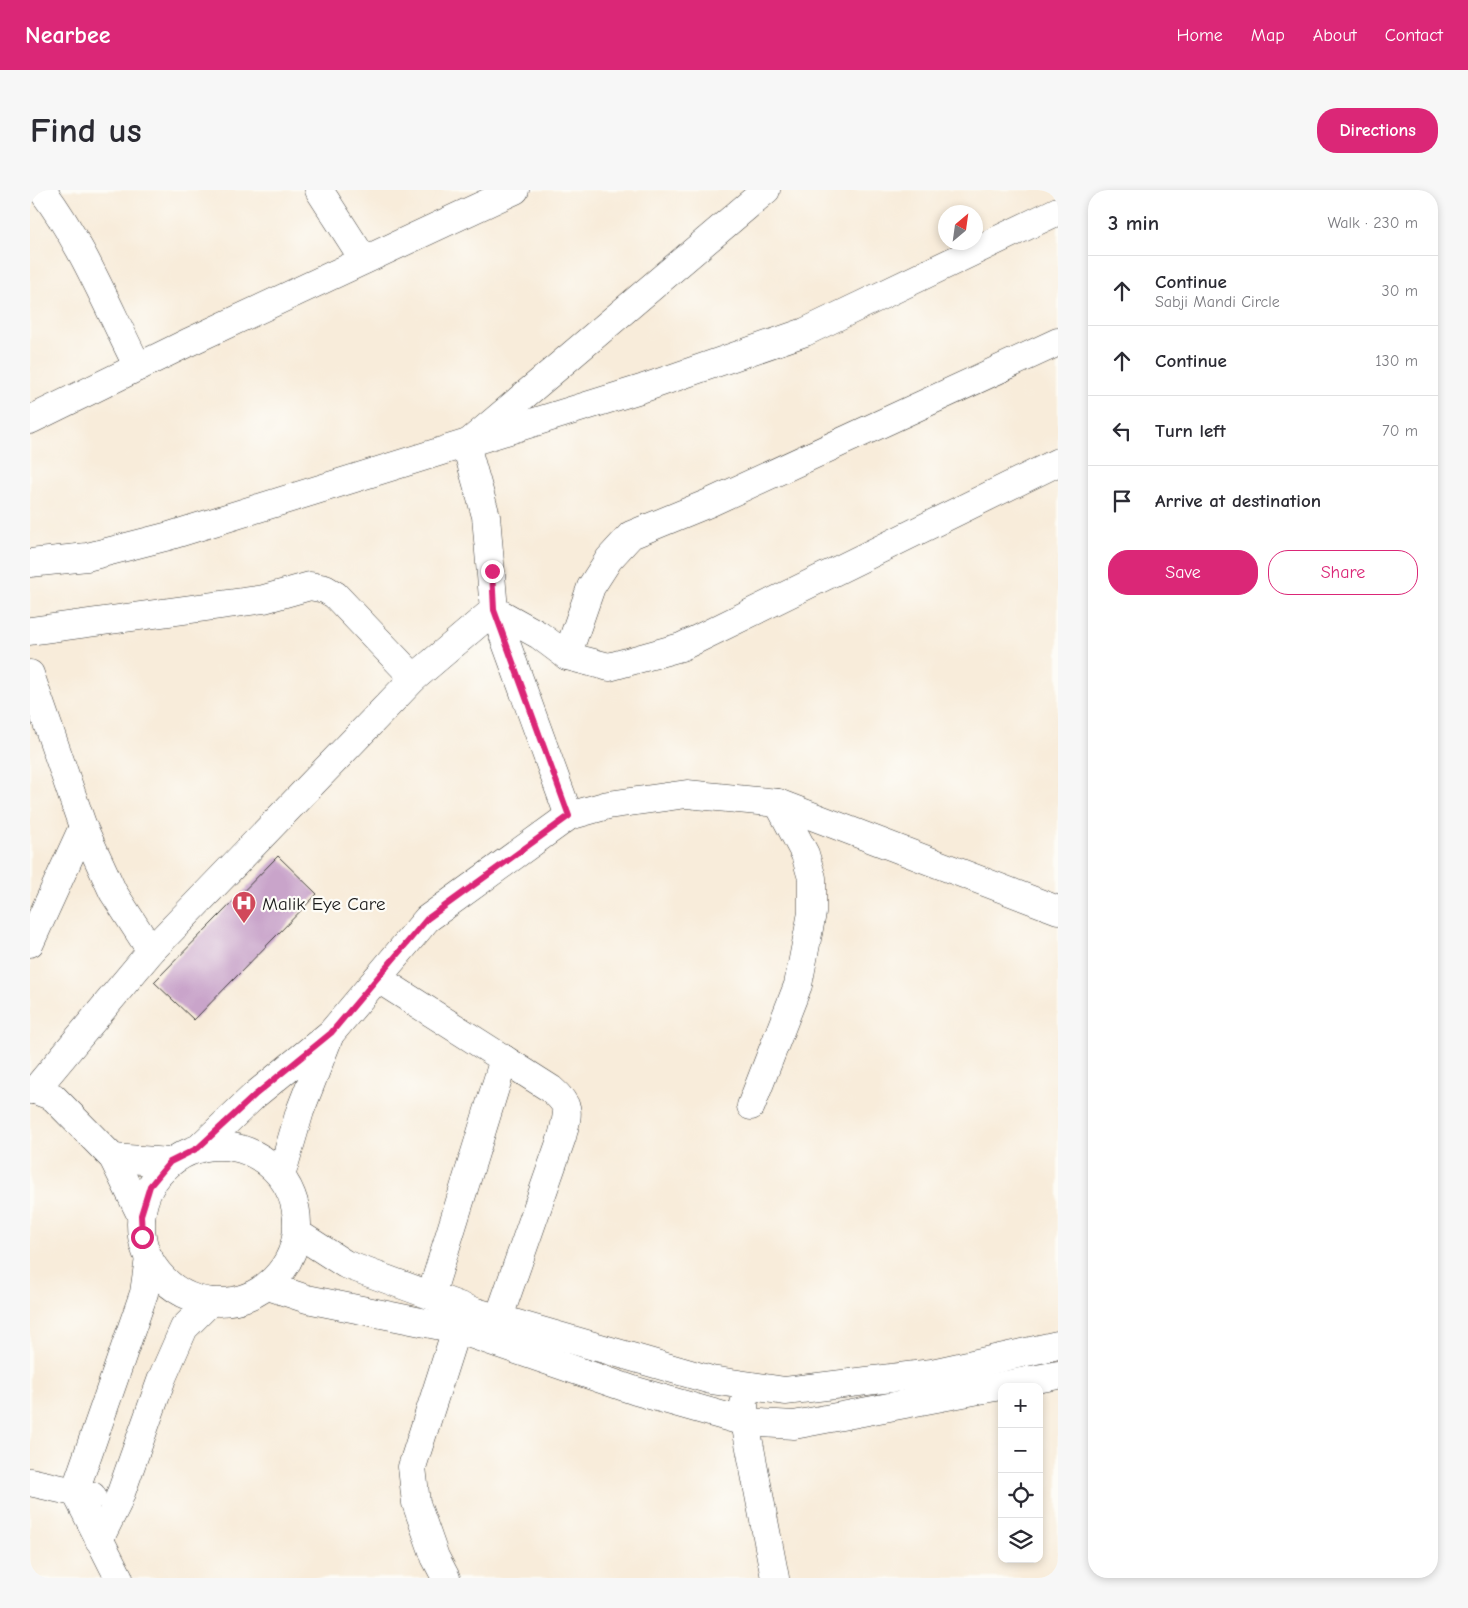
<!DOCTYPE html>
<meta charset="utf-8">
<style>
body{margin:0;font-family:"Comic Neue",sans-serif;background:#f7f7f7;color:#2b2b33}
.controls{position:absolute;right:15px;bottom:15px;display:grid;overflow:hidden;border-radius:10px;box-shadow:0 2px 8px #0003}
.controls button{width:45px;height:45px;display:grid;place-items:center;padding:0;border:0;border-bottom:1px solid #e1e1e2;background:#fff;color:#2b2b33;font:25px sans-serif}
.compass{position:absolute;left:908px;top:15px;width:45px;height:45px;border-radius:50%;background:#fff;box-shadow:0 2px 8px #0003;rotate:29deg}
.stop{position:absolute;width:15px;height:15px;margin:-11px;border:4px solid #db2777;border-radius:50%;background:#fff}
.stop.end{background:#db2777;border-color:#fff;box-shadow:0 1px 5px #0008}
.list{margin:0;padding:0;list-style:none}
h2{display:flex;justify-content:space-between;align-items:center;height:65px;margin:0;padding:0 20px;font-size:21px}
h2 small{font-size:16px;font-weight:400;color:#7c7c81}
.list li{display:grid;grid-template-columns:32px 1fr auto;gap:15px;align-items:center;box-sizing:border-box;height:70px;padding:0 20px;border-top:1px solid #e1e1e2}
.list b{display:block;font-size:19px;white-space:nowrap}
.list p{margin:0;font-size:16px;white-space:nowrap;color:#7c7c81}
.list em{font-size:16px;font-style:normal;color:#7c7c81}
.actions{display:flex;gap:10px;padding:15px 20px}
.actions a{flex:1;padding:11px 0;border:1px solid #db2777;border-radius:20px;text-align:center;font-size:18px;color:#db2777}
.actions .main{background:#db2777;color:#fff}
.icon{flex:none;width:28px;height:28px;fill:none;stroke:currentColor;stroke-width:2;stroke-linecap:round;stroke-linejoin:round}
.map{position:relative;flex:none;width:1028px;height:1388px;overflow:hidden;border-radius:20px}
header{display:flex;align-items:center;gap:30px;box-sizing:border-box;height:70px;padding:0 25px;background:#db2777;color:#fff}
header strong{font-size:24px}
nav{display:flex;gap:28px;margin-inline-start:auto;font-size:18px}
.intro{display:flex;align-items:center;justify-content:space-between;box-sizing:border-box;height:120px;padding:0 30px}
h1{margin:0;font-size:35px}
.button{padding:12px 22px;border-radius:20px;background:#db2777;color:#fff;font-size:18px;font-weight:700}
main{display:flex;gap:30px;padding:0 30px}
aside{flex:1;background:#fff;border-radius:20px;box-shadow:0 2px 8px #0003}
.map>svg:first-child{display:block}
</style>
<header>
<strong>Nearbee</strong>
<nav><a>Home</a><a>Map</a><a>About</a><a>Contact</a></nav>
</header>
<div class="intro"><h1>Find us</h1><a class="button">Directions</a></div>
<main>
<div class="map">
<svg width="1028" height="1388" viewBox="0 0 1028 1388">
<rect width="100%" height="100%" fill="#fdfcf7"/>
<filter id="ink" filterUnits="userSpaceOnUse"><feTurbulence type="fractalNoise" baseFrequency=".02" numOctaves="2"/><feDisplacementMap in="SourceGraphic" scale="10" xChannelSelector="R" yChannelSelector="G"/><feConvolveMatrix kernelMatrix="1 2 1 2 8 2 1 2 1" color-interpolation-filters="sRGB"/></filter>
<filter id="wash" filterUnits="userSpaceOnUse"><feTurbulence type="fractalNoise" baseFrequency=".0096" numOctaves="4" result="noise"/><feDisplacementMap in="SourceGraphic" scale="20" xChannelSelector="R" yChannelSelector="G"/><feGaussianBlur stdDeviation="1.12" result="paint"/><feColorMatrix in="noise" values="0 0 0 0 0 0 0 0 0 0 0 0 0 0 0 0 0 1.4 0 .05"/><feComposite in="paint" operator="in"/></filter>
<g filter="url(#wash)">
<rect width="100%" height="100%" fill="#f8ecda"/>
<g id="blocks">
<path fill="#c9a4ca" d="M 248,666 L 287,704 L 164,830 L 124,792 Z"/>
</g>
</g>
<g filter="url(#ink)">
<use href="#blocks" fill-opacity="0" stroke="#3d3b38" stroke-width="1"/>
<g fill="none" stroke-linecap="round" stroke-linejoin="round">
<defs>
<g id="minor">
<path d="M 12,0 C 52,53 78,118 108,177"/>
<path d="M 289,0 L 334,70"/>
<path d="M 0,230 L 159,152 L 485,0"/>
<path d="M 0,373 L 57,367 L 139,346 L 614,198 L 775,142 L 1028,21"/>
<path d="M 464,420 L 509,445 L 537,466 L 579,477 L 651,457 L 1028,272"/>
<path d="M 464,420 L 539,626"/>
<path d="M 0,441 L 234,409 L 280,396 L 295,399 L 305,405 L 384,488"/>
<path d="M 537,466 L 561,397 L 579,369 L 601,345 L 679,313 L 1028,152"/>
<path d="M 0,484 L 53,637 L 83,702 L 121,761"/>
<path d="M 0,753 L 53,637"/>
<path d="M 347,788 L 521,899 C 542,917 538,922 532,947 L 468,1130"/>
<path d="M 0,900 L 5,900 L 23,907 L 83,968 L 111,1025"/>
<path d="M 5,900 L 121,761 L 384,488 L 464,420 L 456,326 L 436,255 L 736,0"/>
<path d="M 721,916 L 768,795 L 782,723 L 782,688 L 775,664 L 748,613"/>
<circle cx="189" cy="1034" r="78"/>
<path d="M 168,959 L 225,905 L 301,843 L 397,729 L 539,626 L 578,615 L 657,604 L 748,613 L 1028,720"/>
<path d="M 83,968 L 140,972"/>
<path d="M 251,986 L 270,921 L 299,847"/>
<path d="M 267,1043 L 315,1074 L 446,1122 L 681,1190 L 755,1201 L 902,1183 L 1028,1155"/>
<path d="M 238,1096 L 277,1109 L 426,1139 L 606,1201 L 715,1232 L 764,1235 L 1028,1185"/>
<path d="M 401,1105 L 474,869"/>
<path d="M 714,1214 L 715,1232 L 745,1388"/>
<path d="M 0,1292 L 62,1306"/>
<path d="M 69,1350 L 87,1314 L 132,1188 L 154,1138 L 180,1112"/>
<path d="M 89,1388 L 45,1301 L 114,1103 L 119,1068"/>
<path d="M 416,1388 L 405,1367 L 386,1313 L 382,1277 L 432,1121"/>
</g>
</defs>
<use href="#minor" stroke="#3d3b38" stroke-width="29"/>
<use href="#minor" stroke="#fff" stroke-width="28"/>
</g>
</g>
<g fill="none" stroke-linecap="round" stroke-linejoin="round" filter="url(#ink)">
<path stroke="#db2777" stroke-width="6" d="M 112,1047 L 111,1025 L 120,996 L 140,972 L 168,958 L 225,905 L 301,843 L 397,729 L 539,626 L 464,420 L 462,381"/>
</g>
<defs>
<symbol id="hospital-pin" viewBox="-11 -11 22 30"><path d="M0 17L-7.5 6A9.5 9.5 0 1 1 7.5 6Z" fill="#d1495b" stroke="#fdfcf7"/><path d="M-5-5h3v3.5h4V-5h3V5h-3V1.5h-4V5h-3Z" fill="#fff"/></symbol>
</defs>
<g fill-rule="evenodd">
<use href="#hospital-pin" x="200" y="699" width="28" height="38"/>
</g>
<g text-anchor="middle" stroke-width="4.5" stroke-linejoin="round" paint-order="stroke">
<g font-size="19" fill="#1c1c1c" stroke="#fdfcf7" text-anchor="start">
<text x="232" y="720">Malik Eye Care</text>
</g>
</g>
</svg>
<div class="controls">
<button>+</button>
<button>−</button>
<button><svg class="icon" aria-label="locate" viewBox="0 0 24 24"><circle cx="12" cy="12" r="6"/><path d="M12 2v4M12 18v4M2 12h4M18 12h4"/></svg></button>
<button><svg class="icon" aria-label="layers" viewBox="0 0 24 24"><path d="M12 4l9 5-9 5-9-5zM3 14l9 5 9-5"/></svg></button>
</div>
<svg class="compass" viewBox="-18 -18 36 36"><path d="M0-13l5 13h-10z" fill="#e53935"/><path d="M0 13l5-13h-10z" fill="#7c7c81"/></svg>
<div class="stop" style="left:112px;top:1047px"></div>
<div class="stop end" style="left:462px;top:381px"></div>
</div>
<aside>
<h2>3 min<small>Walk · 230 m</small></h2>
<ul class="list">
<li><svg class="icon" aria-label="ahead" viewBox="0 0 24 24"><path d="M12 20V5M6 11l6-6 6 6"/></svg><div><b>Continue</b><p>Sabji Mandi Circle</p></div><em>30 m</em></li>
<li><svg class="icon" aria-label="ahead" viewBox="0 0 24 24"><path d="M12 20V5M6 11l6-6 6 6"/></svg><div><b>Continue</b></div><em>130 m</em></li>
<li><svg class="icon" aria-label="left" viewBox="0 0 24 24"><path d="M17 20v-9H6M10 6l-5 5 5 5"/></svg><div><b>Turn left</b></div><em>70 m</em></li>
<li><svg class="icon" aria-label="arrive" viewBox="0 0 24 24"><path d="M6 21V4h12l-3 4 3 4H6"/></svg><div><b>Arrive at destination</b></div></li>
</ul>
<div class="actions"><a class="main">Save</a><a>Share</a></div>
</aside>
</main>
